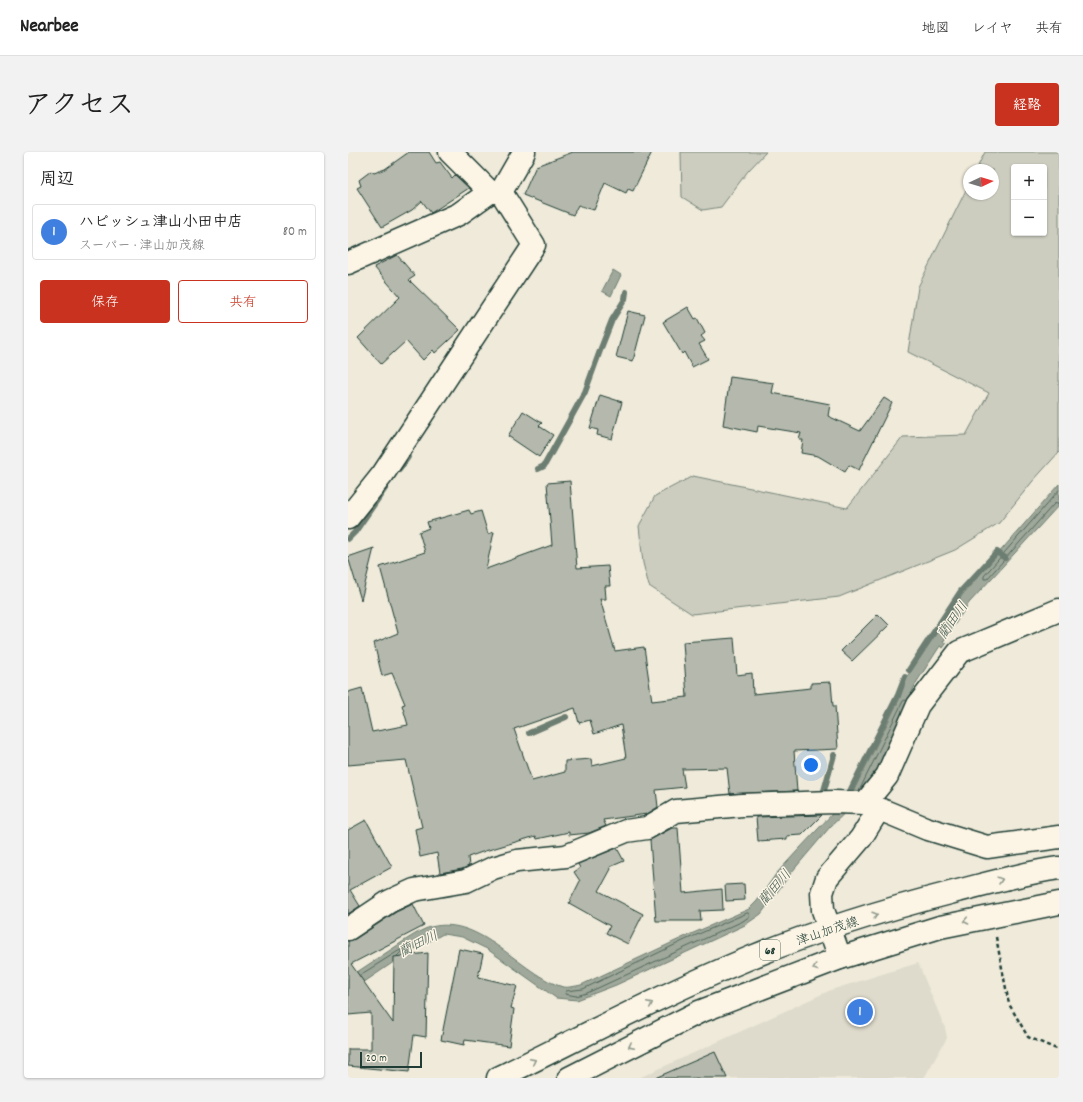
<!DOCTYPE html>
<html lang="ja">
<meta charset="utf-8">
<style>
body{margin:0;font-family:Dekko,"Klee One",sans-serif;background:#f2f2f2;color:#222}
.controls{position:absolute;right:12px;top:12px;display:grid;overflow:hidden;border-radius:4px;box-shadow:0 1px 3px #0004}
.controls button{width:36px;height:36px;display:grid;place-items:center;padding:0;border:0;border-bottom:1px solid #e0e0e0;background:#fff;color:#222;font:20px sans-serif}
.compass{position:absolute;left:615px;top:12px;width:36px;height:36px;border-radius:50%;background:#fff;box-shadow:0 1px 3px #0004;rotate:86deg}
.scale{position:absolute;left:12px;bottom:10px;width:62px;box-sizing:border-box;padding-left:4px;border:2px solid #1f3d34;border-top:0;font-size:11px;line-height:14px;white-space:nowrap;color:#1f3d34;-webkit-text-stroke:3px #fcf5e5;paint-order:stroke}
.you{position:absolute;left:463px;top:613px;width:14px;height:14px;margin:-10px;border:3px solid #fff;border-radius:50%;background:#1a73e8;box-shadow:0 0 0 6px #1a73e833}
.badge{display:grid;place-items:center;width:26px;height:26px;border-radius:50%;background:#c8321e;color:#fff;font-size:13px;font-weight:700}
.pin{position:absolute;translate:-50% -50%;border:2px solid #fff;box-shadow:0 1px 4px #0006}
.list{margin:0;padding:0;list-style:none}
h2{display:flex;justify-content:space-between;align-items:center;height:52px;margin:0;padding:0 16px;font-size:17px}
h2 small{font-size:13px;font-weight:400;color:#767676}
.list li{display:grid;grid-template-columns:26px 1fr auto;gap:12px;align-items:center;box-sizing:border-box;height:56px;margin:0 8px 8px;padding:0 8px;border:1px solid #e0e0e0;border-radius:4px}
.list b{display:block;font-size:15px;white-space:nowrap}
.list p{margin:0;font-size:13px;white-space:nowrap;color:#767676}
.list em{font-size:13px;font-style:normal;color:#767676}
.actions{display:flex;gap:8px;padding:12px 16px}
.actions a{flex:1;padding:9px 0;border:1px solid #c8321e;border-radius:4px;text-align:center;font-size:14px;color:#c8321e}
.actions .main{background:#c8321e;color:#fff}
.map{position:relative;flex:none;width:711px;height:926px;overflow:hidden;border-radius:4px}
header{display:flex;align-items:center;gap:24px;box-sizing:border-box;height:56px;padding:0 20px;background:#fff;border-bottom:1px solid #e0e0e0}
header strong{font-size:19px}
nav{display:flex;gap:22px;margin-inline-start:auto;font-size:14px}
.intro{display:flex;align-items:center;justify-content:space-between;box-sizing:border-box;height:96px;padding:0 24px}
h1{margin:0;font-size:28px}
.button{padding:10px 18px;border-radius:4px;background:#c8321e;color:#fff;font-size:14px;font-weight:700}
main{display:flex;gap:24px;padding:0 24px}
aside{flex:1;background:#fff;border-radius:4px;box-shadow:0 1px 3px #0004}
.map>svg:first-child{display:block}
</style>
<header>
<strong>Nearbee</strong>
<nav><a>地図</a><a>レイヤ</a><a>共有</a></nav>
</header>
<div class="intro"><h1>アクセス</h1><a class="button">経路</a></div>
<main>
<aside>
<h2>周辺<small></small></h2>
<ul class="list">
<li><span class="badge" style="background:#3f7fe0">1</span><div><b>ハピッシュ津山小田中店</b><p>スーパー · 津山加茂線</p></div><em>80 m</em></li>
</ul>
<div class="actions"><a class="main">保存</a><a>共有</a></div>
</aside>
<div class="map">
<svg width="711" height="926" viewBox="0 0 711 926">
<rect width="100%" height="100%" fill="#efeada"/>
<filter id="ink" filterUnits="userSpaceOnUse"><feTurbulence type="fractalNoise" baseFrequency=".025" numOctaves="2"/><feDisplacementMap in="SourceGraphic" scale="8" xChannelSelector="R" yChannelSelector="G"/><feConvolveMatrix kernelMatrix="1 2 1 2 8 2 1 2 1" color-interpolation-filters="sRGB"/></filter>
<g filter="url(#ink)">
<path fill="#dedbcc" d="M 570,811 L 597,876 L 599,886 L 576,926 L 291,926 L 483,838 Z"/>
<g fill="#cccdbf" stroke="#76857a" fill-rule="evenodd">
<path d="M 333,0 L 418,0 L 400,19 L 373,55 L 355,58 L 334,45 Z"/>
<path d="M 637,0 L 711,0 L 711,300 L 684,330 L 651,371 L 607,398 L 491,445 L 344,462 L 301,434 L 295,411 L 291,374 L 307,344 L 345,324 L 499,356 L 555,285 L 618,283 L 641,241 L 560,200 L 570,135 L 621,32 L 621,42 L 645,42 L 645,18 L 628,18 ZM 666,15 L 696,15 L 696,81 L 666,81 Z"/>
</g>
<g fill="#9fa89a" stroke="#6c7d71">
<path d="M 265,118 L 273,123 L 263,144 L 254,139 Z"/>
<path d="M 711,332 L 711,353 L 621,451 L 595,490 L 598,492 L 595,496 L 592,494 L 568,531 L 521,638 L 482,675 L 443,721 L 413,762 L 397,773 L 268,833 L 229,848 L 208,846 L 139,797 L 114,785 L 95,782 L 59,801 L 0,841 L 0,826 C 19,814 37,801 56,789 C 64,784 74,777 83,775 C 133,762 173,823 215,835 C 220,836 228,834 233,833 L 336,785 L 401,757 L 409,749 L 428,722 L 451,697 L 505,640 L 552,546 L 558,526 L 615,442 Z"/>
</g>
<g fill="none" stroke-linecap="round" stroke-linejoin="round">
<g stroke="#52685d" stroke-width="1">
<path d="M 711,338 L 636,424 L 636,427 L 639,427 L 706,352 L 711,351"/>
<path d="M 511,639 L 555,549 L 557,548 L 559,549"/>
<path d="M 400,761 L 402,764 L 395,769 L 239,841 L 228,844 L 217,842 L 218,839 L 235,837 L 337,788 Z"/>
<path d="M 12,823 L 52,798 L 53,800 L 49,804"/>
</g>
<g stroke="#6c7d71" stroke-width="6">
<path d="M 190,317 L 196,314 L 237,240 L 253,196 L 264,168 L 277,147 L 278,140"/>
<path d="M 51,318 L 60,305 L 59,303"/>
<path d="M 0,387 L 7,380 L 38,335"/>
<path d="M 561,518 L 613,439 L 649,400 L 657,406"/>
<path d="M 181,581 L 218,565"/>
<path d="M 501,641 L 550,543 L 557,525"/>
<path d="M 475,642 L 486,603"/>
</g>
</g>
<g fill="#b5b9ad" stroke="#1f3d34" fill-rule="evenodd">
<path d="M 61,0 L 81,0 L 88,11 L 92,10 L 104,26 L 107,23 L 121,36 L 83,61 L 74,49 L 64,58 L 34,75 L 9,36 L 13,34 L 11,28 L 23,19 L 26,21 L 37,17 Z"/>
<path d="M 225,0 L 304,0 L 285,39 L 280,37 L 278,41 L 257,31 L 246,58 L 230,53 L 225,63 L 175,43 L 188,14 Z"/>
<path d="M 49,103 L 67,124 L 61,128 L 112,178 L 87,201 L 85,198 L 75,208 L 58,189 L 33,212 L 10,186 L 52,145 L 26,115 Z"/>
<path d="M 340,155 L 347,167 L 349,166 L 357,181 L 353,184 L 357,189 L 351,192 L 360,207 L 344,215 L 336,200 L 334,202 L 315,170 Z"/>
<path d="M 280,159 L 297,163 L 285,209 L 268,205 Z"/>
<path d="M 382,225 L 426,231 L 424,241 L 482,252 L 480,264 L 512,279 L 536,246 L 544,251 L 511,318 L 501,313 L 497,320 L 470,304 L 453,301 L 455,288 L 451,288 L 453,281 L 410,274 L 409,280 L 375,273 Z"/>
<path d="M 252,243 L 274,250 L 264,287 L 249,283 L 250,278 L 242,276 Z"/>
<path d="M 175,259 L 194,271 L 191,274 L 205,283 L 191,305 L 160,284 Z"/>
<path d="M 222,329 L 229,416 L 260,414 L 262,434 L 257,434 L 258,447 L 252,447 L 267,499 L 296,495 L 304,549 L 339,545 L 335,490 L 386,486 L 389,523 L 404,521 L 405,542 L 463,536 L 463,531 L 483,530 L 485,554 L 487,554 L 490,597 L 446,599 L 449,639 L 382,642 L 379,616 L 334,617 L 337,635 L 308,638 L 310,655 L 299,662 L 255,668 L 258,674 L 241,681 L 221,683 L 221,680 L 189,687 L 188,684 L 137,699 L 120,705 L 121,714 L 114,717 L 92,721 L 89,701 L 72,705 L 67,677 L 74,675 L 58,608 L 0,613 L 0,540 L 14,536 L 24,580 L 60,573 L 54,553 L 57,552 L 44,521 L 34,524 L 26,491 L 50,481 L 32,415 L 77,400 L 71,380 L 81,376 L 79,370 L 121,358 L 123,362 L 133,359 L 140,382 L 146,380 L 138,417 L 204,393 L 199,331 ZM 227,556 L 231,571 L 242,568 L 246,582 L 273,573 L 278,606 L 244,614 L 243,607 L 217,609 L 217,620 L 184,629 L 166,577 Z"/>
<path d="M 26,396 L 13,448 L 0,405 Z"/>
<path d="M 530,462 L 541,473 L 504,509 L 493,499 Z"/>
<path d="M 474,663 L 454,683 L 439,684 L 439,687 L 410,689 L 408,665 Z"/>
<path d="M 18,668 L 44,715 L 2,738 L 12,754 L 0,762 L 0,678 Z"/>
<path d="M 324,676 L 330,676 L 335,741 L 374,737 L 375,758 L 352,759 L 353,769 L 308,769 L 302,688 Z"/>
<path d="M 269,696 L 276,709 L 262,715 L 263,717 L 251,739 L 295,762 L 280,792 L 258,781 L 262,774 L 221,751 L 232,729 L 226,720 L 232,716 L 230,712 Z"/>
<path d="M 396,732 L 397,748 L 378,749 L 377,733 Z"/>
<path d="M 65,752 L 76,774 L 3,812 L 45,871 L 46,805 L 80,801 L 78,885 L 66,883 L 61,920 L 0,914 L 0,897 L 23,897 L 23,861 L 0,863 L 0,789 L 7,787 L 48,760 Z"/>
<path d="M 111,797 L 135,802 L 130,825 L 169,834 L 163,856 L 166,857 L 161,894 L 117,888 L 116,893 L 93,888 Z"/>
<path d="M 367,900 L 379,926 L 307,926 Z"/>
</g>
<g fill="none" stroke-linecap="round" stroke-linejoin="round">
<defs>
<g id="minor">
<path d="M 102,0 L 142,40"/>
<path d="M 153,40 L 176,0"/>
<path d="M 0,111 L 111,62 L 142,40 L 153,40"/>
<path d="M 0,366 L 35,322 L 186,93 L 153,40"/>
<path d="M 517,651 L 539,624 L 570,553 L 611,500 L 711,458"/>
<path d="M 0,777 L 42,749 L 66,738 L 118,729 L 145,716 L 169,709 L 218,704 L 278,679 L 299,676 L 328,659 L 394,653 L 486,650 L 517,651 L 577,676 L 639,695 L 711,685"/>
<path d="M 492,806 L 475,758 L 474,741 L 479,726 L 513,686 L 531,657"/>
</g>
<g id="major">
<path d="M 150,926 C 234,885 317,841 404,805 C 468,779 535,758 602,741 C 638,732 674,721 711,716"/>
<path d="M 221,926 L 351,860 L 492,806 L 592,775 L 711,751"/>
</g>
</defs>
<use href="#minor" stroke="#1f3d34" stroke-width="25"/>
<use href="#major" stroke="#1f3d34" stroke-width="25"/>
<path stroke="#1f3d34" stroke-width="2.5" stroke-dasharray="4 3" stroke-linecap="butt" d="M 648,785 L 661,852 L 680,885 L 711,898"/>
<use href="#minor" stroke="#fcf5e5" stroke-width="22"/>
<use href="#major" stroke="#fcf5e5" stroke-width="22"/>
</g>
<defs><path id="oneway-chevron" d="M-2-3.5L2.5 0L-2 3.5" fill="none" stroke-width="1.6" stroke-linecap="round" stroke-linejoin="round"/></defs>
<g stroke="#8e998c">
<use href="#oneway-chevron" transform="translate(652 728) rotate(-15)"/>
<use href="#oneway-chevron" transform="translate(527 763) rotate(-17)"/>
<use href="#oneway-chevron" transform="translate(618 769) rotate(168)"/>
<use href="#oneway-chevron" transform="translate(467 816) rotate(160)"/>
<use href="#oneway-chevron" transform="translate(302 852) rotate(-26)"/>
<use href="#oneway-chevron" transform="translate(283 894) rotate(153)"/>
<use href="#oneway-chevron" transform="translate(185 909) rotate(-26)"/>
</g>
</g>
<g text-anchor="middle" stroke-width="3" stroke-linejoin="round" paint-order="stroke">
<rect fill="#fcf5e5" stroke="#617469" stroke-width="1" x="412" y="788" width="20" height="20" rx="3"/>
<g font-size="12" font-weight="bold" fill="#1f3d34">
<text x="422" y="802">68</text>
</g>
<g font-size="13" fill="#1f3d34" stroke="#fcf5e5">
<text transform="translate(479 778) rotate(-19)" y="5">津山加茂線</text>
</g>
<g font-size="14" font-style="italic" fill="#455d53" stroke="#fcf5e5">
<text transform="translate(604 468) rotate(-55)" y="5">藺田川</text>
<text transform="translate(426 735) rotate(-49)" y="5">藺田川</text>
<text transform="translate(70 791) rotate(-26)" y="5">藺田川</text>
</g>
</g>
</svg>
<div class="controls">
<button>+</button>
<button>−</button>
</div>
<svg class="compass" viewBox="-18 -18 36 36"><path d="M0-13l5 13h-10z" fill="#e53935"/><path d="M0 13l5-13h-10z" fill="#767676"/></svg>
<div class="scale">20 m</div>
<div class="you"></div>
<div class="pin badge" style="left:512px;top:860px;background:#3f7fe0">1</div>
</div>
</main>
